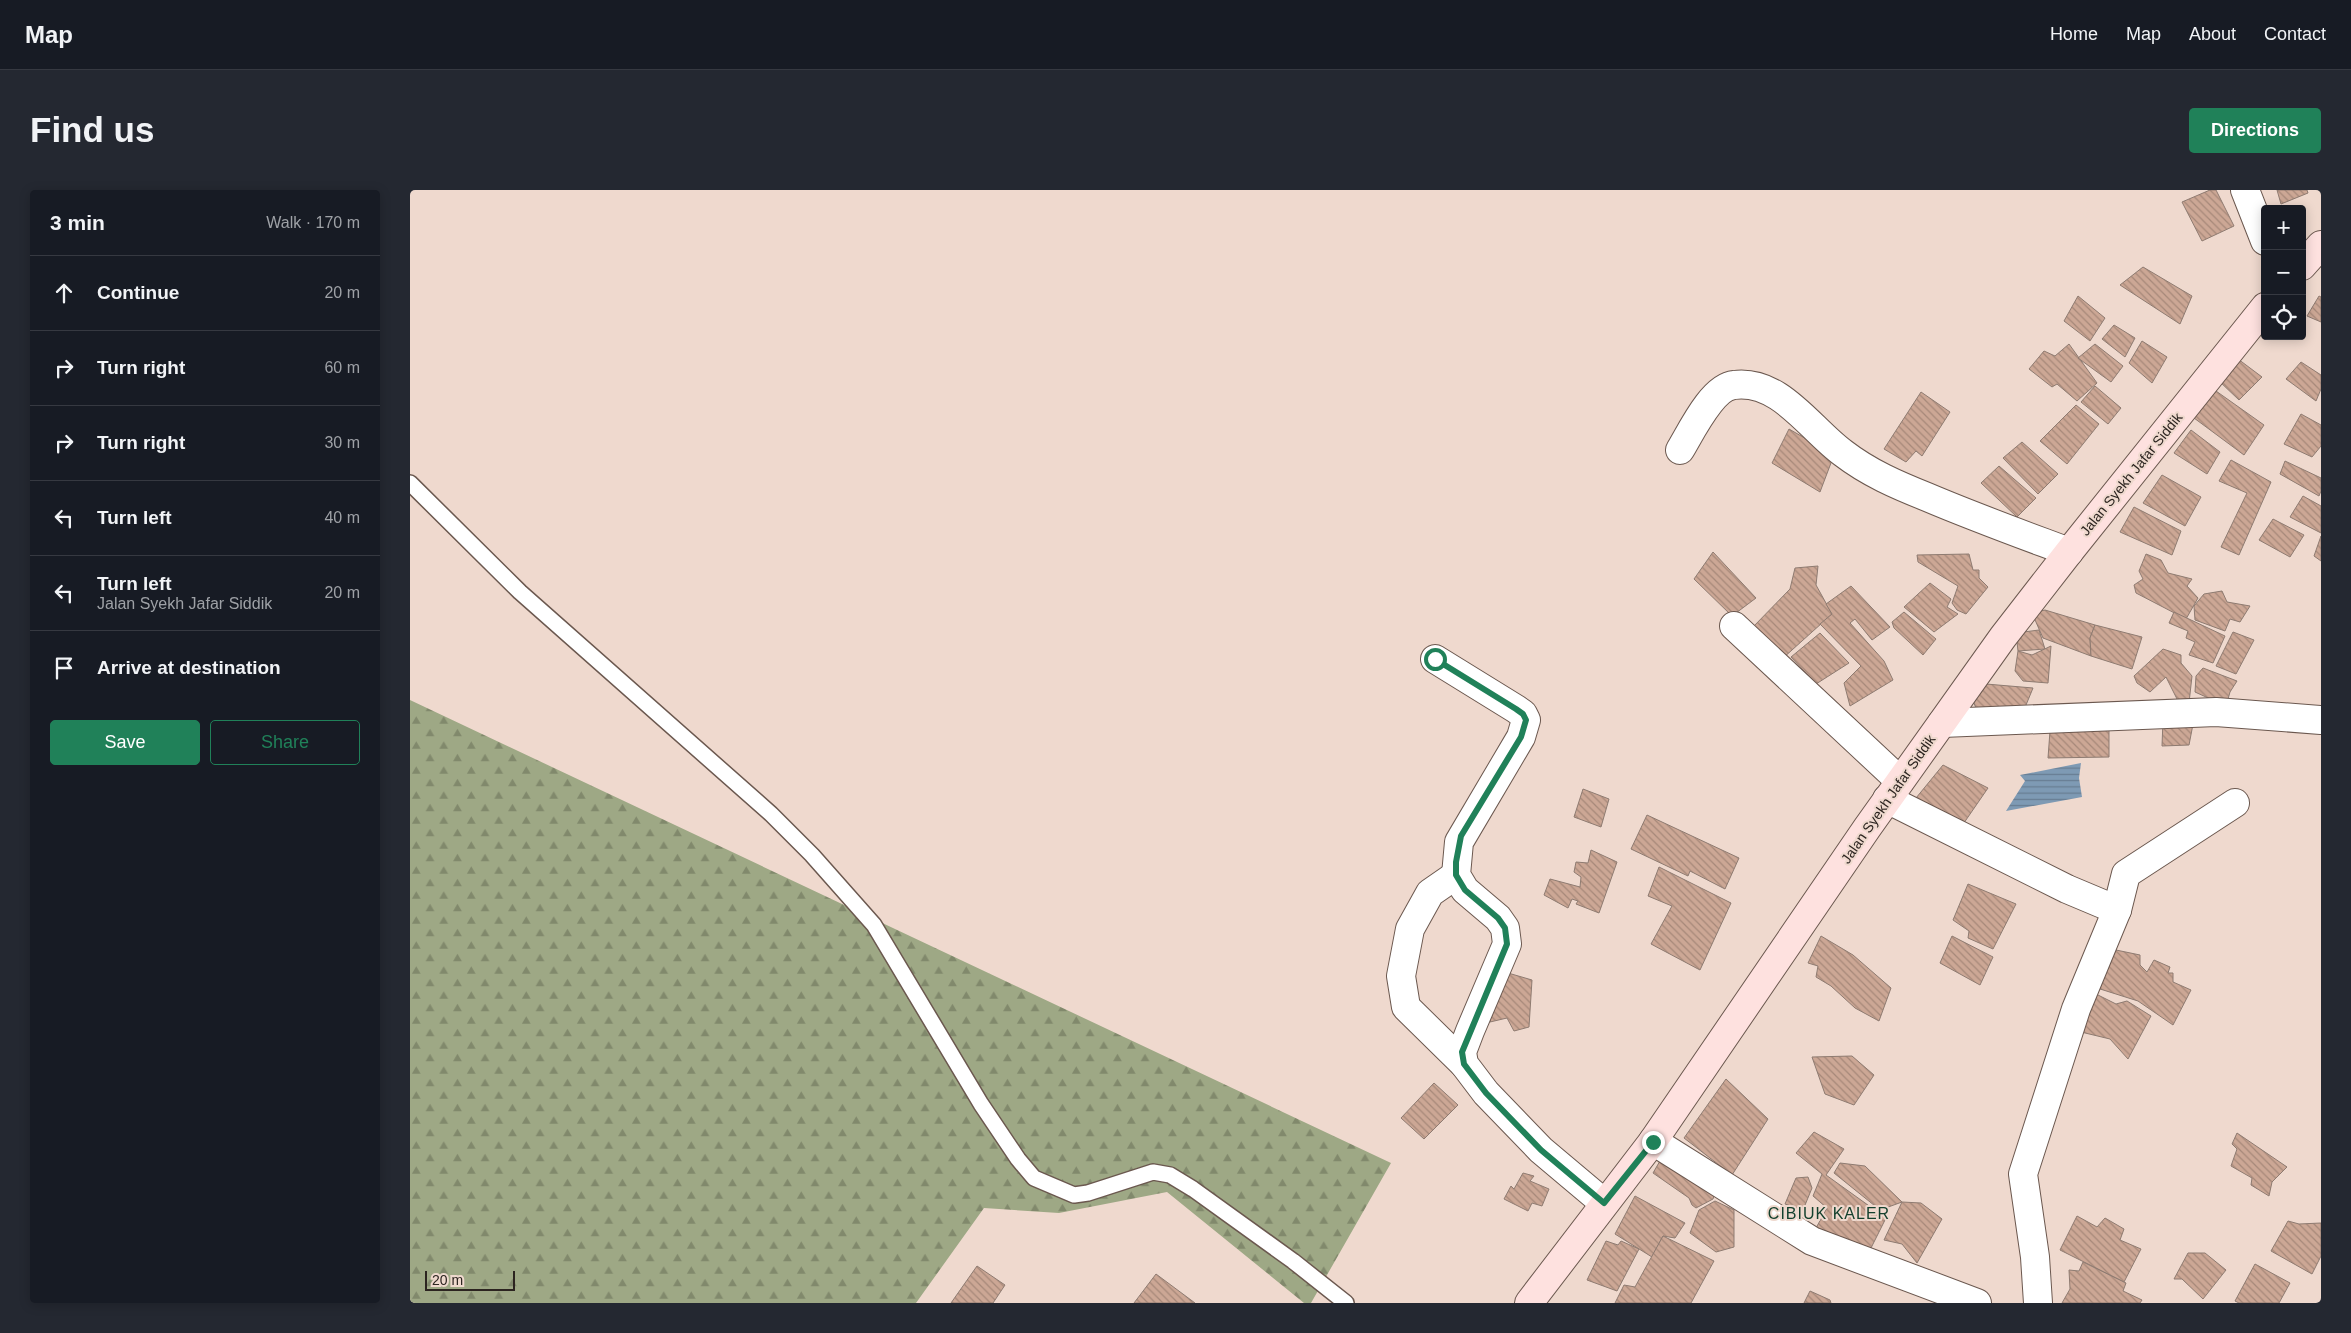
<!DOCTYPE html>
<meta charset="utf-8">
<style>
body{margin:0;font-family:Arial,sans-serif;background:#242831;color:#f1f3f6}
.controls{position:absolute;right:15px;top:15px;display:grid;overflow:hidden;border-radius:5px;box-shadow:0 2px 12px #0003}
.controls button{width:45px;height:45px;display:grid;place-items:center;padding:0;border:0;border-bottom:1px solid #363941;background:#171b24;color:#f1f3f6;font:25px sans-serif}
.scale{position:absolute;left:15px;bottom:12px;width:90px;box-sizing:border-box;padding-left:5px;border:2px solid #2c2420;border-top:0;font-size:14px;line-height:18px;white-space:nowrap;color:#2c2420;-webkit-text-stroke:4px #efd9ce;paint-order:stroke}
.stop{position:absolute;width:15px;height:15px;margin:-11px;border:4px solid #208159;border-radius:50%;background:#fff}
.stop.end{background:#208159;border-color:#fff;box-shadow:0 1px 5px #0008}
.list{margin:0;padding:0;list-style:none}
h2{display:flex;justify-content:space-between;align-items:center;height:65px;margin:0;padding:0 20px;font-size:21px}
h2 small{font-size:16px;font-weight:400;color:#9ea1a6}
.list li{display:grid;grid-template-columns:32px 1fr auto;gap:15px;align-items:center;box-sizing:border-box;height:75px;padding:0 20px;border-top:1px solid #363941}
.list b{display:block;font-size:19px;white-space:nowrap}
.list p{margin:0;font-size:16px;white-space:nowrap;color:#9ea1a6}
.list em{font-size:16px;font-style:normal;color:#9ea1a6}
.actions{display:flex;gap:10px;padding:15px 20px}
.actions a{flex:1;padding:11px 0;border:1px solid #208159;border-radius:5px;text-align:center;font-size:18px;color:#208159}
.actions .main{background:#208159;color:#fff}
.icon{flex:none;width:28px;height:28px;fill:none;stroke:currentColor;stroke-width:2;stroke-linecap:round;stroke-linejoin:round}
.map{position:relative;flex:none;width:1911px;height:1113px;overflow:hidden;border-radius:5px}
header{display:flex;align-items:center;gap:30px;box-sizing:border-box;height:70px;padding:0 25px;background:#171b24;border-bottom:1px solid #363941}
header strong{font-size:24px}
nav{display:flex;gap:28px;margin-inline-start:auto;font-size:18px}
.intro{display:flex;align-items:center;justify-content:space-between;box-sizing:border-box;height:120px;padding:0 30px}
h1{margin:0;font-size:35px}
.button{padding:12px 22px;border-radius:5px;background:#208159;color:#fff;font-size:18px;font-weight:700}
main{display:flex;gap:30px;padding:0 30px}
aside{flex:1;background:#171b24;border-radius:5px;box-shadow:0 2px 12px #0003}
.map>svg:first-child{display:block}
</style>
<header>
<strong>Map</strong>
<nav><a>Home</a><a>Map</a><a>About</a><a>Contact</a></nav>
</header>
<div class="intro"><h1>Find us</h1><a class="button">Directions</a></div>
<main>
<aside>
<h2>3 min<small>Walk · 170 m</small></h2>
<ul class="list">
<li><svg class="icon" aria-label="ahead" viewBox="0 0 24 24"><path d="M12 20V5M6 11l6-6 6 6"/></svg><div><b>Continue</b></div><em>20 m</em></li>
<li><svg class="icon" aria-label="right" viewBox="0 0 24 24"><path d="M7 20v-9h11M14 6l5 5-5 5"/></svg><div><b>Turn right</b></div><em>60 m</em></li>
<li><svg class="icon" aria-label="right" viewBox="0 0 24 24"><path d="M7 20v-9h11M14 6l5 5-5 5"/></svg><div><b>Turn right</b></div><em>30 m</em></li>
<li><svg class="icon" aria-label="left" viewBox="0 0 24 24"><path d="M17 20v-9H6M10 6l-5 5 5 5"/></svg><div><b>Turn left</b></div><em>40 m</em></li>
<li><svg class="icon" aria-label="left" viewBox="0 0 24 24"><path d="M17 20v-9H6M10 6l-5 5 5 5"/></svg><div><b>Turn left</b><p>Jalan Syekh Jafar Siddik</p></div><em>20 m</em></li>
<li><svg class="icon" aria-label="arrive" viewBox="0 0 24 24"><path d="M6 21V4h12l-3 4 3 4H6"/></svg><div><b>Arrive at destination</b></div></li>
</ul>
<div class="actions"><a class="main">Save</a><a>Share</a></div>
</aside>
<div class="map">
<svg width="1911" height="1113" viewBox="0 0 1911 1113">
<defs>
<pattern id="forest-firs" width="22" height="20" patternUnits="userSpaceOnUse" patternTransform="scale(1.25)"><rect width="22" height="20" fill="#9ea885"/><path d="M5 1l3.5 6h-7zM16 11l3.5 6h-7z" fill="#81896c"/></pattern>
<pattern id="water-rules" width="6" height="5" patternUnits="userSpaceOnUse" patternTransform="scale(1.25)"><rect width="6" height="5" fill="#7e9ab4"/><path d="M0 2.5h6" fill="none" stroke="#677d92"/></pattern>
<pattern id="building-back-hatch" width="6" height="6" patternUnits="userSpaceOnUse" patternTransform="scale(1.25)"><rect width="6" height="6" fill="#cca795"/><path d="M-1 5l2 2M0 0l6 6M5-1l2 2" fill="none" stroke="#a68879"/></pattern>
</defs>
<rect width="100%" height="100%" fill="#efd9ce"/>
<path fill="url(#forest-firs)" d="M 0,510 L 981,973 L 901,1113 L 894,1113 L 757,1002 L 649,1023 L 574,1018 L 506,1113 L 0,1113 Z"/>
<path fill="url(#water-rules)" d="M 1671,573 L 1669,588 L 1672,607 L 1596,621 L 1615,591 L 1610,585 Z"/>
<g fill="url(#building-back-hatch)" stroke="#8e7b71">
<path d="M 1800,0 L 1806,0 L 1824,36 L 1792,51 L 1772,12 Z"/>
<path d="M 1867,0 L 1897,0 L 1898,3 L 1871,14 Z"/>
<path d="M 1733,77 L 1782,106 L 1770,134 L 1710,95 Z"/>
<path d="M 1668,106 L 1695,128 L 1680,151 L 1654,131 Z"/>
<path d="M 1909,106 L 1911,107 L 1911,132 L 1897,126 Z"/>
<path d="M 1704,135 L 1725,148 L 1715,167 L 1692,149 Z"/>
<path d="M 1732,151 L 1757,167 L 1742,193 L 1719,173 Z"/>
<path d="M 1659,154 L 1687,193 L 1667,211 L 1647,194 L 1642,197 L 1619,179 L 1634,161 L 1645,166 Z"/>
<path d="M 1685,154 L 1713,176 L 1701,192 L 1668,168 Z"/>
<path d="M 1828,169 L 1852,187 L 1829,210 L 1808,190 Z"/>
<path d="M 1891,172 L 1911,185 L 1911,199 L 1906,211 L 1876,189 Z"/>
<path d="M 1685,196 L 1711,218 L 1698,234 L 1671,212 Z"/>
<path d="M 1806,201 L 1854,235 L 1834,265 L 1784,228 Z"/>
<path d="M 1511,202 L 1540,222 L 1512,266 L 1506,261 L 1496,272 L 1474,259 Z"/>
<path d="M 1666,215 L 1689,234 L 1657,274 L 1630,251 Z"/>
<path d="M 1891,224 L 1911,235 L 1911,256 L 1902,267 L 1874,254 Z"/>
<path d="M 1379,239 L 1424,265 L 1410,302 L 1362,273 Z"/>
<path d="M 1781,240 L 1810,262 L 1797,284 L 1764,263 Z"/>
<path d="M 1612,252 L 1648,284 L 1628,304 L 1593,268 Z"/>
<path d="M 1821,270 L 1861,292 L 1829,365 L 1811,357 L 1837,303 L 1809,291 Z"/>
<path d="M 1875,271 L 1911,288 L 1911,301 L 1909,306 L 1870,284 Z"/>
<path d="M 1589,276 L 1626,308 L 1607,327 L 1571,293 Z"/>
<path d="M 1752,285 L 1791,307 L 1775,336 L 1733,313 Z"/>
<path d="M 1893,306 L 1911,316 L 1911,343 L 1880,327 Z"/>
<path d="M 1724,317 L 1771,341 L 1762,365 L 1710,342 Z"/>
<path d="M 1863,329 L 1894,345 L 1880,367 L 1849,350 Z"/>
<path d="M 1911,346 L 1911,371 L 1904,366 Z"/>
<path d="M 1303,362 L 1346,408 L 1322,426 L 1284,389 Z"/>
<path d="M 1559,364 L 1563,380 L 1569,380 L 1569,388 L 1578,397 L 1556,424 L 1547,420 L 1542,413 L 1548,396 L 1508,372 L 1507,365 Z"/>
<path d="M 1736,364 L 1751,370 L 1758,383 L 1782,389 L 1777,396 L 1788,408 L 1776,429 L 1726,403 L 1724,395 L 1733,389 L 1729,381 Z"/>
<path d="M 1408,376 L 1406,395 L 1422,424 L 1372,469 L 1343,437 L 1380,399 L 1385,378 Z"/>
<path d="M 1520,393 L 1541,409 L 1537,417 L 1548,424 L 1524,442 L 1494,417 Z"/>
<path d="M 1441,396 L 1480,437 L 1462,450 L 1445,429 L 1440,433 L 1474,471 L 1483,490 L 1440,516 L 1434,493 L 1451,476 L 1410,434 L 1422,424 L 1416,414 Z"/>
<path d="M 1812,401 L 1817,412 L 1840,416 L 1830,432 L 1820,429 L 1815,441 L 1785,430 L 1784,416 L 1794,404 Z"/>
<path d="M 1635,420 L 1685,435 L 1680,448 L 1681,466 L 1633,448 L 1622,423 Z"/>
<path d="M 1494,422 L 1526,449 L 1513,465 L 1484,438 L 1482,432 Z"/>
<path d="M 1764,422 L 1815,446 L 1803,473 L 1779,465 L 1785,452 L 1776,448 L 1778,441 L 1759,433 Z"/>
<path d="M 1685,435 L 1732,447 L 1722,479 L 1681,466 L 1680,448 Z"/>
<path d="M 1629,440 L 1635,459 L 1608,461 L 1606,443 Z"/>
<path d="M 1823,442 L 1844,450 L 1826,484 L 1806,476 Z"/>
<path d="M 1410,443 L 1439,473 L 1406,494 L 1381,467 Z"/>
<path d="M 1641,456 L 1638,493 L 1613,491 L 1605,481 L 1608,461 L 1622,465 Z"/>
<path d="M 1753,459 L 1771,465 L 1771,473 L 1782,486 L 1779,513 L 1771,517 L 1756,487 L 1740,502 L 1727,493 L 1724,486 Z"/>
<path d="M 1793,478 L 1827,491 L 1820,502 L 1816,516 L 1785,502 L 1786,486 Z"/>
<path d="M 1576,494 L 1623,498 L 1616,515 L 1617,527 L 1569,526 L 1562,508 Z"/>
<path d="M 1784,529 L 1779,555 L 1752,556 L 1753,530 Z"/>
<path d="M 1699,539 L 1699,567 L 1638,568 L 1640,541 Z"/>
<path d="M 1533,575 L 1578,598 L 1547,643 L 1497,619 Z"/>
<path d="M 1173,599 L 1199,609 L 1191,637 L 1164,627 Z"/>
<path d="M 1237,625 L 1329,668 L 1315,699 L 1280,681 L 1278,686 L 1221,659 Z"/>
<path d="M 1181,660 L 1207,672 L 1189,723 L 1166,714 L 1168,711 L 1162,709 L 1158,718 L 1134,705 L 1140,689 L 1170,697 L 1171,687 L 1164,682 L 1166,672 L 1178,673 Z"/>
<path d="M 1249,677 L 1321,713 L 1290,780 L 1241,754 L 1262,716 L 1238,706 Z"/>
<path d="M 1558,694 L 1606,714 L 1583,759 L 1558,748 L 1559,741 L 1543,730 Z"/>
<path d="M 1411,746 L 1443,765 L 1481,798 L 1469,831 L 1445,818 L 1421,796 L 1406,787 L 1408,776 L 1398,773 Z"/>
<path d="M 1542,746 L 1583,767 L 1570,795 L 1530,773 Z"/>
<path d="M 1706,760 L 1730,765 L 1730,775 L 1737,782 L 1744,770 L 1760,777 L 1758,783 L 1763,783 L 1763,792 L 1781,800 L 1763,835 L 1728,811 L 1687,798 Z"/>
<path d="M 1098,783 L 1122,790 L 1119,837 L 1104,841 L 1097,828 L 1080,832 L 1082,792 Z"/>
<path d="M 1684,803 L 1706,814 L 1717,811 L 1741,826 L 1718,869 L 1700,849 L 1671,842 Z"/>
<path d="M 1442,866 L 1464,885 L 1444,915 L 1415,904 L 1402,867 Z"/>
<path d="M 1316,889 L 1358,929 L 1322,985 L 1274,948 Z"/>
<path d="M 1024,893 L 1048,915 L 1014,949 L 991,928 Z"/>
<path d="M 1404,942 L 1434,959 L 1416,985 L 1476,1028 L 1458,1064 L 1406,1038 L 1417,1018 L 1403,1006 L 1412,984 L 1386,963 Z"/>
<path d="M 1827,943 L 1877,977 L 1862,992 L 1859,1006 L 1841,995 L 1842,988 L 1821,976 L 1827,959 L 1822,954 Z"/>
<path d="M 1254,964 L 1306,1000 L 1303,1009 L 1286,1018 L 1282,1015 L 1279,1008 L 1243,983 Z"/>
<path d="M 1430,973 L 1455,976 L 1492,1012 L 1470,1020 L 1424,983 Z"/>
<path d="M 1113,983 L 1124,986 L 1120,991 L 1139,999 L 1132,1016 L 1122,1013 L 1118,1021 L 1094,1009 L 1101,996 L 1104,999 Z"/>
<path d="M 1398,987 L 1402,998 L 1393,1020 L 1375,1014 L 1386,988 Z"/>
<path d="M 1225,1006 L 1275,1033 L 1265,1048 L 1253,1046 L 1242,1067 L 1205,1044 Z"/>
<path d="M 1305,1011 L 1324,1020 L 1324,1057 L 1306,1062 L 1280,1043 L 1289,1020 Z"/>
<path d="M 1492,1012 L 1511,1013 L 1532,1029 L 1507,1073 L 1492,1054 L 1474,1050 Z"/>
<path d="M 1667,1026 L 1687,1037 L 1695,1028 L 1714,1039 L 1710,1050 L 1731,1059 L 1714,1092 L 1650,1060 Z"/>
<path d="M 1878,1031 L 1889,1034 L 1911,1033 L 1911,1066 L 1902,1084 L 1861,1061 Z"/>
<path d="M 1253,1046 L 1304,1071 L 1281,1113 L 1205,1113 L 1214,1095 L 1225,1097 Z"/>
<path d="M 1196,1051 L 1208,1055 L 1211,1051 L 1229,1059 L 1207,1101 L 1177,1090 Z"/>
<path d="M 1778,1063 L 1795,1063 L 1816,1080 L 1793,1109 L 1772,1089 L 1764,1089 Z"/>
<path d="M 1673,1072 L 1716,1093 L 1713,1101 L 1732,1110 L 1730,1113 L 1652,1113 L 1660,1099 L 1659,1080 L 1669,1081 Z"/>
<path d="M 1845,1074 L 1880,1093 L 1869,1113 L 1829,1113 L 1825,1111 Z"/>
<path d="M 567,1076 L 595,1095 L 583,1113 L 541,1113 Z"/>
<path d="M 746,1084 L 785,1113 L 724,1113 Z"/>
<path d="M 1400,1101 L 1420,1110 L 1421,1113 L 1394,1113 Z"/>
</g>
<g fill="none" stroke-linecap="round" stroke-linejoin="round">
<defs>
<path id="lane" d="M 0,293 L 110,402 L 361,624 L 402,665 L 464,735 L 571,914 L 608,969 L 624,988 L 664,1005 L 678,1003 L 743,982 L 760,985 L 783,999 L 883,1071 L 936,1113"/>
<g id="street">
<path d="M 1835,0 L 1855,51"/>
<path d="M 1270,260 C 1281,242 1302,197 1324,195 C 1370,189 1400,239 1433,263 C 1459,283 1487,295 1517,307 C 1564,327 1611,344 1659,362"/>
<path d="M 1324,436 L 1490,591"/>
<path d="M 1025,469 L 1106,519 L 1113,524 L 1116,530 L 1111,547 L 1049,652 L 1046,685 L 1055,700 L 1088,728 L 1095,738 L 1097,754 L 1060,841 L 1052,862 L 1054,874 L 1076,903 L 1131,960 L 1194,1013"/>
<path d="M 1532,533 L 1806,522 L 1911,530"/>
<path d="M 1477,609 L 1657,699 L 1707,720"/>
<path d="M 1046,685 L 1020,703 L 1000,739 L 991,786 L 996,817 L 1054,874"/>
<path d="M 1243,951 L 1402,1051 L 1567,1113"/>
<path d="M 1628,1113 L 1625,1067 L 1613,984 L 1666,819 L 1707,720 L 1716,684 L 1825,613"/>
</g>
<g id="secondary">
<path d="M 1892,76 L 1911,55"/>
<path d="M 1119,1113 L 1243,951 L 1457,638 L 1593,447 L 1659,362 L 1855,117"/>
</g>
</defs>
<use href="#lane" stroke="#6b584f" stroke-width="18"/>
<use href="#street" stroke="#6b584f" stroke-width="30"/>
<use href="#secondary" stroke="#6b584f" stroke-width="30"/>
<use href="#lane" stroke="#fff" stroke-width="15"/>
<use href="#street" stroke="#fff" stroke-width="28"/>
<use href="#secondary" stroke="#fee1df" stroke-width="28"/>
</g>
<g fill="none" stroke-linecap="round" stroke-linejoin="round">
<path stroke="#208159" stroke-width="6" d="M 1025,469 L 1106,519 L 1113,524 L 1116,530 L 1111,547 L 1051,646 L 1046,672 L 1046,685 L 1055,700 L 1088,728 L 1095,738 L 1097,754 L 1052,862 L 1054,874 L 1076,903 L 1131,960 L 1194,1013 L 1243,952"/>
</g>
<g text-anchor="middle" stroke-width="4" stroke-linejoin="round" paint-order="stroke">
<g font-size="14" fill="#2c2420" stroke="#efd9ce">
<text transform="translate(1721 284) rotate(-51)" y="5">Jalan Syekh Jafar Siddik</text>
<text transform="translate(1478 609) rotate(-55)" y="5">Jalan Syekh Jafar Siddik</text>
</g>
<g font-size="16" letter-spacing="1" fill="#14402d" stroke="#efd9ce">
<text x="1419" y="1029">CIBIUK KALER</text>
</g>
</g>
</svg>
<div class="controls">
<button>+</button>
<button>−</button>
<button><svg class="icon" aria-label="locate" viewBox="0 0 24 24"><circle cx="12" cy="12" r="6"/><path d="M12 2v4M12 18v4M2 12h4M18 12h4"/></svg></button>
</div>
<div class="scale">20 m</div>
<div class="stop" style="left:1025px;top:469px"></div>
<div class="stop end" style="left:1243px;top:952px"></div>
</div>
</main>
